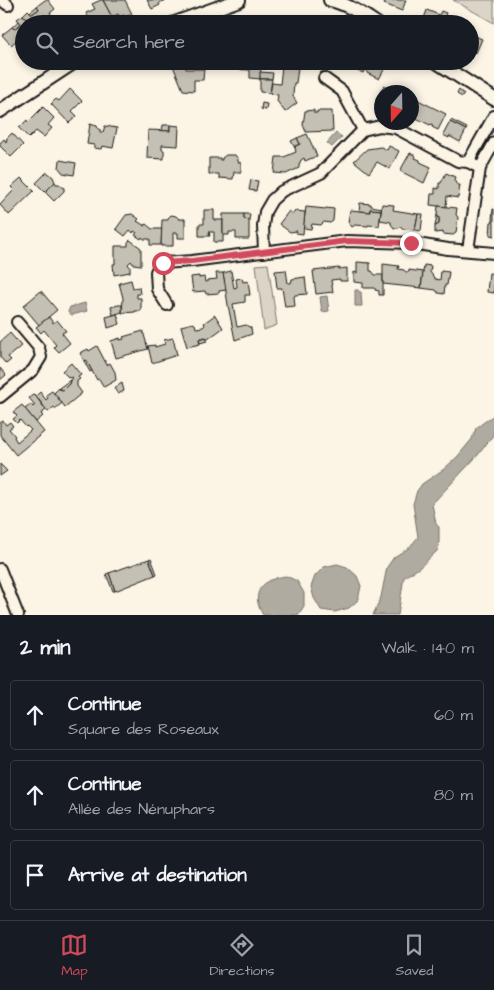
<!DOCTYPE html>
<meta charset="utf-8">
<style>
body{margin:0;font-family:"Architects Daughter",sans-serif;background:#20242c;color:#f1f3f6}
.compass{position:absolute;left:374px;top:85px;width:45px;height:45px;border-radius:50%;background:#171b24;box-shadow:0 2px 8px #0003;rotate:200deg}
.stop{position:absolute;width:15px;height:15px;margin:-11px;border:4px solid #d1495b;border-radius:50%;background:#fff}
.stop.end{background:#d1495b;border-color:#fff;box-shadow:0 1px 5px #0008}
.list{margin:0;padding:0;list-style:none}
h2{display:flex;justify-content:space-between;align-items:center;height:65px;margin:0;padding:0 20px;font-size:21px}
h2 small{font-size:16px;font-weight:400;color:#9ea1a6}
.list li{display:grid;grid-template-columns:32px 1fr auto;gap:15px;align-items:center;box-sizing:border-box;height:70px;margin:0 10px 10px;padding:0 10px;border:1px solid #363941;border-radius:5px}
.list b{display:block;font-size:19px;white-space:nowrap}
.list p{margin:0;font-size:16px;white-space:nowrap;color:#9ea1a6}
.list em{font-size:16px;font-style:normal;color:#9ea1a6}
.icon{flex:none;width:28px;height:28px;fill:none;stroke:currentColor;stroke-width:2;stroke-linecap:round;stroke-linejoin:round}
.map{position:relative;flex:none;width:494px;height:615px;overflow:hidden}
.search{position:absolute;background:#171b24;box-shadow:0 2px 8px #0003;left:15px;right:15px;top:15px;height:55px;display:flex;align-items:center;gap:12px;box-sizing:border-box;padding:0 18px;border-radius:28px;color:#9ea1a6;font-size:19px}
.sheet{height:305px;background:#171b24}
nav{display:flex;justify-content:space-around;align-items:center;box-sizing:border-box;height:70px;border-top:1px solid #363941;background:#171b24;font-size:14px;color:#9ea1a6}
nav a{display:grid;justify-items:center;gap:2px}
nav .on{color:#d1495b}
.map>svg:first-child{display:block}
</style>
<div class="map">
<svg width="494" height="615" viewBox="0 0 494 615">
<rect width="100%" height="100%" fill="#fcf5e5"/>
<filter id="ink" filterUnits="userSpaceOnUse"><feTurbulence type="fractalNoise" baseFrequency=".02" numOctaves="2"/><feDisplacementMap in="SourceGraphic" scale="10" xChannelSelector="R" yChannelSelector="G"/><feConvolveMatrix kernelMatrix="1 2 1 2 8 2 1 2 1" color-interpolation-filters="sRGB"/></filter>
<g filter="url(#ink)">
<g fill="#dbd5c8" stroke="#7c7872">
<path d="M 453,0 L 494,0 L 494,23 Z"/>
<path d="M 268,264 L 277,325 L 264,330 L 256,265 Z"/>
</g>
<g fill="#b0aba1" stroke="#75726c">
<path d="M 336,133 L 342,137 L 332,147 L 327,143 Z"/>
<path d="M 355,290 L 358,290 L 359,292 L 361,292 L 362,306 L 355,306 Z"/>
<path d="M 327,296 L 329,311 L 322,312 L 320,297 Z"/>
<path d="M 85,303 L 87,311 L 72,315 L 68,312 L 70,307 Z"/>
<path d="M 494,415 L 494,434 L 478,455 L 432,504 L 436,524 L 439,527 L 439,542 L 437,551 L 419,568 L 404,577 L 398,615 L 373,615 L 381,597 L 387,567 L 394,557 L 410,547 L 418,537 L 413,504 L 417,491 L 422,484 L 444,469 L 458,456 L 472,439 L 476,428 Z"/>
<path d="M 337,564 L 347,567 L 357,576 L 361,586 L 358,600 L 349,608 L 335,612 L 321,610 L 314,598 L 311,587 L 315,576 L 324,567 Z"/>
<path d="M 286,576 L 297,581 L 304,593 L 304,606 L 298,615 L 263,615 C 249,592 263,579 286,576 Z"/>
</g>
<g fill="#c4c0b3" stroke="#1c1c1c">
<path d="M 45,0 L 48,0 L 55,9 L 50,13 L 54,18 L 47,24 L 31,24 L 23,15 L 28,10 L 32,14 L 39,9 L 37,6 Z"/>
<path d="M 101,0 L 103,0 L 112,17 L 104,21 L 106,24 L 92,24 L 86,13 L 95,9 L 92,4 Z"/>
<path d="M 103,0 L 125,0 L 132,14 L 125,17 L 124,15 L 120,17 L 118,14 L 112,17 Z"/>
<path d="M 147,0 L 166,0 L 159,3 L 160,5 L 152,9 Z"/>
<path d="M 386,0 L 406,0 L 402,11 L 384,4 Z"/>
<path d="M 37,6 L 39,9 L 32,14 L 30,12 Z"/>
<path d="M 427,10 L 439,15 L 441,11 L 446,13 L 442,24 L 422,24 Z"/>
<path d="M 23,15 L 31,24 L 24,24 L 24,43 L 20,46 L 16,41 L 11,45 L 2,35 L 12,27 L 14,29 L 21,24 L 17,19 Z"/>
<path d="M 19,21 L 21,24 L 14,29 L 12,27 Z"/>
<path d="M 470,28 L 474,30 L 472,35 L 482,39 L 476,53 L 470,51 Z"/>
<path d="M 171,61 L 183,61 L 186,69 L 204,69 L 203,80 L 194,80 L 194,91 L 183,90 Z"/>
<path d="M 226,61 L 258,61 L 258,66 L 261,67 L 260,79 L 250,78 L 250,70 L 226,69 Z"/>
<path d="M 356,61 L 380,61 L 379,63 L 386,66 L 379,79 L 367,73 L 367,71 L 364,70 L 363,73 L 352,68 Z"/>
<path d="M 282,66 L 298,68 L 296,83 L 294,83 L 293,96 L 297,103 L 285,112 L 277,101 L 278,95 L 270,94 L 272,83 L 280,84 Z"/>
<path d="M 260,72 L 273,73 L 272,79 L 260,79 Z"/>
<path d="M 260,79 L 272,79 L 270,93 L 260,92 Z"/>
<path d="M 384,85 L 398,92 L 382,92 L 382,103 L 376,100 Z"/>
<path d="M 70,89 L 82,101 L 72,111 L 77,116 L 69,123 L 51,104 L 56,99 L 59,101 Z"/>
<path d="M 459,90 L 464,94 L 462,97 L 457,94 Z"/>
<path d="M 418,100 L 446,114 L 438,130 L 432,127 L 433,125 L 431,124 L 430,125 L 412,116 Z"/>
<path d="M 262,103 L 267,104 L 266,110 L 261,109 Z"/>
<path d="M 43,107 L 54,118 L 48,125 L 52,128 L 44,137 L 36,131 L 29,138 L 19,128 L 27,120 L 28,122 Z"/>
<path d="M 314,110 L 314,113 L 317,113 L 317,111 L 332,111 L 333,131 L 306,132 L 303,125 L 305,111 Z"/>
<path d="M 451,120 L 467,128 L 466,130 L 450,122 Z"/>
<path d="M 450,122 L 466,130 L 460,142 L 449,136 L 449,138 L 443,135 Z"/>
<path d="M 90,124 L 97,126 L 98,129 L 100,129 L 100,132 L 103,132 L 105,126 L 117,128 L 113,148 L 102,146 L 101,149 L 94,148 L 94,145 L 87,144 Z"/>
<path d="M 163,125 L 170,125 L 170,131 L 162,131 Z"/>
<path d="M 170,125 L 179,126 L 178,146 L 162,145 L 162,150 L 164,150 L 164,159 L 147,158 L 148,130 L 170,131 Z"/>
<path d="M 12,133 L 23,145 L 11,157 L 0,146 L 0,143 L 4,139 L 6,142 L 7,138 Z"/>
<path d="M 307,134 L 317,156 L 305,161 L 304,158 L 301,160 L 299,165 L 299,168 L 286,174 L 274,173 L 276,157 L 284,157 L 296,152 L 295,148 L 295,146 L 300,144 L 297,138 Z"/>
<path d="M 297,138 L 300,144 L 295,146 L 295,148 L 291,141 Z"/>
<path d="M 389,146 L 399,151 L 390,169 L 377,162 L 369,173 L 354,161 L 367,149 L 381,147 L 387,150 Z"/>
<path d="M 410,153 L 416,156 L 415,158 L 420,160 L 420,162 L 431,167 L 424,183 L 400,171 Z"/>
<path d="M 226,155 L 235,155 L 238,159 L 238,162 L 241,163 L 241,172 L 234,172 L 233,179 L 219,178 L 219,174 L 209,174 L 209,158 L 220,158 L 220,160 L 222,160 L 222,158 Z"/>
<path d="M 60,160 L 76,163 L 74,175 L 63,173 L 59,168 Z"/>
<path d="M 47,172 L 53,177 L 55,182 L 45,192 L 36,183 Z"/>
<path d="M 446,173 L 455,177 L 454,180 L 457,185 L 460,185 L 458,198 L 447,196 L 446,207 L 430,205 L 431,194 L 435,194 L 435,188 L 439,189 L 439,183 L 441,183 Z"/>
<path d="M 21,178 L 34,191 L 9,215 L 0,205 L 14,190 L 11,187 Z"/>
<path d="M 251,180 L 258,181 L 256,191 L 249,190 Z"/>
<path d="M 55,182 L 56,184 L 59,184 L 64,188 L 64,191 L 54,201 L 45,192 Z"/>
<path d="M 360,203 L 371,204 L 371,206 L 382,208 L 381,210 L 370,209 L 370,212 L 359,211 Z"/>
<path d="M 382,204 L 394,205 L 393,210 L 418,214 L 415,230 L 402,229 L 402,227 L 399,227 L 399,228 L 394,228 L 391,224 L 391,222 L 380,220 Z"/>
<path d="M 438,206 L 457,208 L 456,215 L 458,217 L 456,233 L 453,235 L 443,234 L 443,232 L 435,233 L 435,226 L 439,224 L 439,218 L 437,215 Z"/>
<path d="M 306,207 L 326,209 L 326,208 L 334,209 L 333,221 L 330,223 L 324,222 L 321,225 L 312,224 L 311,229 L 303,228 Z"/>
<path d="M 370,209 L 381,210 L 379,226 L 368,225 L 368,226 L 355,225 L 352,227 L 348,222 L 350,210 L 370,212 Z"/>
<path d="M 493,209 L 494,209 L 494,236 L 490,235 L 491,222 L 492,222 L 493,220 L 492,219 Z"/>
<path d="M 204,210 L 214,210 L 214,220 L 223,220 L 223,242 L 214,242 L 214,232 L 209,232 L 210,236 L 199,236 L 199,224 L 204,224 Z"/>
<path d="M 289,211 L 293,214 L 295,211 L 305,212 L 303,234 L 296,233 L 297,231 L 290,232 L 279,224 Z"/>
<path d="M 132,214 L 139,219 L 137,221 L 145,226 L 146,224 L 152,229 L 162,229 L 161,245 L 150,245 L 150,239 L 144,239 L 142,237 L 141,239 L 135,235 L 137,233 L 134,231 L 133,233 L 130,230 L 125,236 L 116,229 L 126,215 Z"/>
<path d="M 223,214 L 244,214 L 244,219 L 249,220 L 249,239 L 236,239 L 236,232 L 229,232 L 229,235 L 223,235 Z"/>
<path d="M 244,214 L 250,214 L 249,220 L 244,219 Z"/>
<path d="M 418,214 L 423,214 L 421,231 L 415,230 Z"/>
<path d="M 171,215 L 176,216 L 179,219 L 185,219 L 185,238 L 178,238 L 178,233 L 173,233 L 173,246 L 161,246 L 162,220 L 168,220 L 168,218 Z"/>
<path d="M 437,215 L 439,218 L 439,224 L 435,226 Z"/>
<path d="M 130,240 L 141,248 L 141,265 L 133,264 L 131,261 L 128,264 L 130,267 L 130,272 L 114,275 L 113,264 L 115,264 L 115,246 L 128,246 L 128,242 Z"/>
<path d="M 357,262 L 370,263 L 370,271 L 372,271 L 375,275 L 383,275 L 383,295 L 379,295 L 379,291 L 375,290 L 375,288 L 363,288 L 363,283 L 354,282 L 354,272 L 357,273 Z"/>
<path d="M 383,264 L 399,266 L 398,269 L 404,270 L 406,272 L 409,272 L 409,270 L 423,272 L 421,288 L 383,284 Z"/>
<path d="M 424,265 L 431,266 L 430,272 L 435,279 L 440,280 L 441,271 L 449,272 L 447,285 L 445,285 L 444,294 L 438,293 L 436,290 L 421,288 Z"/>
<path d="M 339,268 L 339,269 L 347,268 L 347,281 L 340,281 L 340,279 L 331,280 L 333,292 L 316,294 L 313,271 Z"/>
<path d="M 286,270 L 288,283 L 291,283 L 292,279 L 305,277 L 307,294 L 295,295 L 294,297 L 295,306 L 285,307 L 282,288 L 277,288 L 275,271 Z"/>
<path d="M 231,271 L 234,288 L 237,287 L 236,279 L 242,278 L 243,282 L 248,281 L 250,295 L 245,295 L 245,302 L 233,304 L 237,327 L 246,325 L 251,328 L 252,334 L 235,340 L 228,305 L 223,273 Z"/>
<path d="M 216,273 L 223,273 L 226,290 L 219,291 L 219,293 L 206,294 L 205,291 L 193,292 L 191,277 L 199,276 L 199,278 L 204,277 L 205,282 L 207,282 L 207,280 L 217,279 Z"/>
<path d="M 489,273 L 494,274 L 494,293 L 487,292 Z"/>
<path d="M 131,280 L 133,288 L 139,287 L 140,294 L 137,294 L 137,298 L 141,298 L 141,311 L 135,311 L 135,312 L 122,313 L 123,298 L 119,283 Z"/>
<path d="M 41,291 L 57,310 L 39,325 L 23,306 Z"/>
<path d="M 118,305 L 122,305 L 122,312 L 113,315 L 111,307 Z"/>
<path d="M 117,314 L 120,324 L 108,328 L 106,317 Z"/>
<path d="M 215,315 L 223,328 L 208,339 L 207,339 L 205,337 L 199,339 L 200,344 L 187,347 L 181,326 L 193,323 L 195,324 L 196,328 L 203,327 L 205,325 L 204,323 Z"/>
<path d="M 49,317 L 53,323 L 57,320 L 66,331 L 62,333 L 70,343 L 59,352 L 54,347 L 56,345 L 44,330 L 41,333 L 36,327 Z"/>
<path d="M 143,331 L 148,349 L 116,358 L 111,341 L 120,338 L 120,340 L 124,339 L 123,337 Z"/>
<path d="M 10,333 L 21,346 L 8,357 L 11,360 L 6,364 L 0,357 L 0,342 Z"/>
<path d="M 205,337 L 207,341 L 200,343 L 199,339 Z"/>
<path d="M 173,338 L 177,355 L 152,363 L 148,346 L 155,345 L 155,347 L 165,344 L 164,340 Z"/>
<path d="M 97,346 L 107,365 L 110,363 L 115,372 L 116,380 L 104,387 L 99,379 L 97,380 L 86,360 L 84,361 L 80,353 L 88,349 L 89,351 Z"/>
<path d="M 86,360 L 92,371 L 90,372 L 84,361 Z"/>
<path d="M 71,363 L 81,375 L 78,377 L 80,379 L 77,381 L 77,386 L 82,393 L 65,407 L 54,393 L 59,388 L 63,390 L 69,384 L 70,380 L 72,378 L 71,377 L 69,378 L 62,371 Z"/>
<path d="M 0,368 L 6,375 L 0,380 Z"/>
<path d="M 70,380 L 69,384 L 63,390 L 59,389 L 59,388 Z"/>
<path d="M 122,383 L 124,391 L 118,394 L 114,388 Z"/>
<path d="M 52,391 L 62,403 L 55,409 L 54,407 L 48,412 L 36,396 L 40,392 L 46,400 L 48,398 L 46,395 Z"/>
<path d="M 34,394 L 46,410 L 41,414 L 43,416 L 36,422 L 25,409 L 31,404 L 33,407 L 35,405 L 29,398 Z"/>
<path d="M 22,405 L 44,432 L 16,455 L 0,435 L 0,423 L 3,421 L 6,425 L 10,422 L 13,426 L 9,429 L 15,436 L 14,437 L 17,442 L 30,431 L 31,430 L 27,426 L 26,427 L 20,420 L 17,423 L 13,419 L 17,416 L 13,412 Z"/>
<path d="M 0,464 L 7,471 L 0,476 Z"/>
<path d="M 151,558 L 157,574 L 155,575 L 149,559 Z"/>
<path d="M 149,559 L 155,575 L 115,591 L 109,573 Z"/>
<path d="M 109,573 L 115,591 L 113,591 L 106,574 Z"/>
</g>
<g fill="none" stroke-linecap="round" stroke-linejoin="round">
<defs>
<g id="minor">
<path d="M 1,0 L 8,5"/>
<path d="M 324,78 L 342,91 L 363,130"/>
<path d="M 468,162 L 494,116"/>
<path d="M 468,250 L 480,168 L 494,143"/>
<path d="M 264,252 L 263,226 L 265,212 L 272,200 L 282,191 L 321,173 L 363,130 L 380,126 L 396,128 L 458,161 L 468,162 L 480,168"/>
<path d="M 167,305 L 157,289 L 156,272 L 159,266 L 163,263 L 192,261 L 347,241 L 411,243 L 448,249 L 494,253"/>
<path d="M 0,397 L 33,370 L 41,357 L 39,348 L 17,322"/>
<path d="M 0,569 L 18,615"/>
</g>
<g id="tertiary">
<path d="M 330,0 C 347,4 363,14 377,24"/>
<path d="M 172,24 L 239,0"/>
<path d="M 435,61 L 494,99"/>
<path d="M 0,111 L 76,61"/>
</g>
</defs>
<use href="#minor" stroke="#1c1c1c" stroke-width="14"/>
<use href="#tertiary" stroke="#1c1c1c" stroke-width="16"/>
<use href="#minor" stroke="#fcf5e5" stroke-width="10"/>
<use href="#tertiary" stroke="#fcf5e5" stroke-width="12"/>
</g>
</g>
<g fill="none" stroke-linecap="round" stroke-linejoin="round" filter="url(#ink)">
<path stroke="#d1495b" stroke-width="6" d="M 163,263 L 192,261 L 347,241 L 411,243"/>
</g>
</svg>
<svg class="compass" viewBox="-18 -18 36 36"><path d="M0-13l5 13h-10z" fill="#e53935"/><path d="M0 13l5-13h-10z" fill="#9ea1a6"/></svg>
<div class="stop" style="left:163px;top:263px"></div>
<div class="stop end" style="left:411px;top:243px"></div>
<div class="search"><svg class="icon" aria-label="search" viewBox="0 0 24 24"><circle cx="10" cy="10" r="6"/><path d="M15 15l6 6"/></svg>Search here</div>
</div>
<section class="sheet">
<h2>2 min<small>Walk · 140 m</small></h2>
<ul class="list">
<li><svg class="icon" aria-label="ahead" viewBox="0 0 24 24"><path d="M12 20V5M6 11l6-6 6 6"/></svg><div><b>Continue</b><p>Square des Roseaux</p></div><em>60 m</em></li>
<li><svg class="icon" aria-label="ahead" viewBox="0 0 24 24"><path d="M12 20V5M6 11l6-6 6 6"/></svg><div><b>Continue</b><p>Allée des Nénuphars</p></div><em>80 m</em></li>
<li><svg class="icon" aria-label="arrive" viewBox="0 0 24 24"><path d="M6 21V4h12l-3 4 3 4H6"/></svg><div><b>Arrive at destination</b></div></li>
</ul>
</section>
<nav>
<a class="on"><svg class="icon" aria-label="map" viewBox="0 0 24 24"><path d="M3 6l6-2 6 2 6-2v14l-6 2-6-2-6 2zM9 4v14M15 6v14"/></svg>Map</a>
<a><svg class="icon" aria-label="directions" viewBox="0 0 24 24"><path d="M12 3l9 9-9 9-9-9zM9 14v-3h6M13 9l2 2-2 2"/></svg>Directions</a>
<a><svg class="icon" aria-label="saved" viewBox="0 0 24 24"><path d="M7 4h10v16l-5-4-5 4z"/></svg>Saved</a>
</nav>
